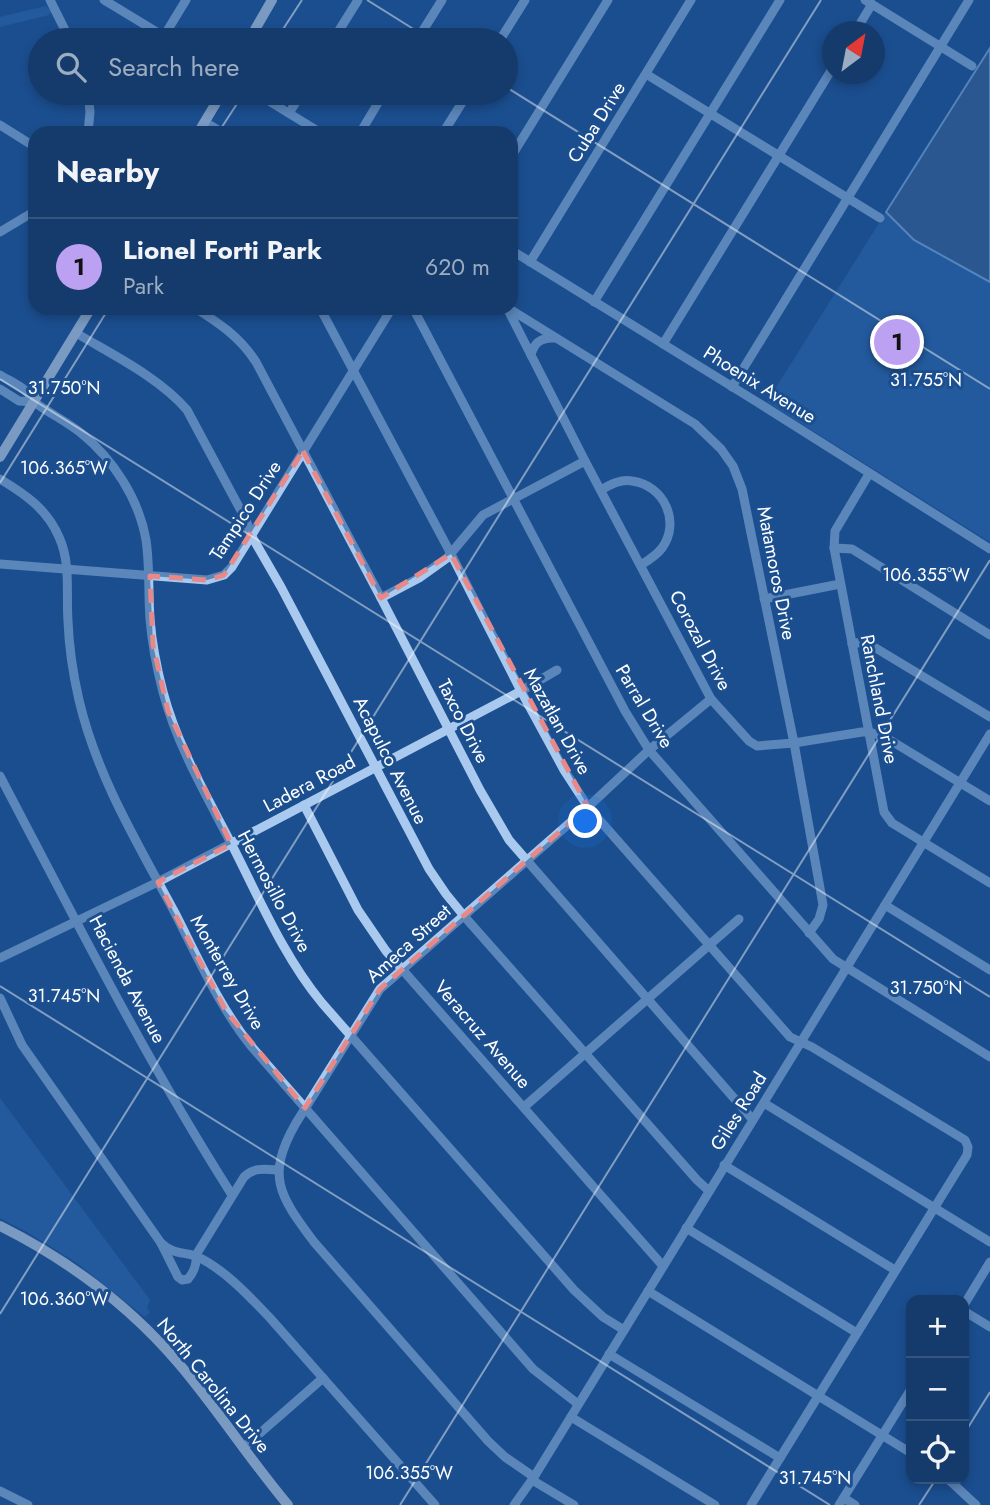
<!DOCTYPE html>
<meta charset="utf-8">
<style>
body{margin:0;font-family:Jost,sans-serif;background:#1d4271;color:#f1f3f6}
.controls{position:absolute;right:21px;bottom:21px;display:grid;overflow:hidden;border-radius:14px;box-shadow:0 4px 10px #0003}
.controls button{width:63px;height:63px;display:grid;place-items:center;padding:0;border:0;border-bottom:2px solid #33557e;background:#143b6b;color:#f1f3f6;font:35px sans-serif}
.compass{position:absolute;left:822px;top:21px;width:63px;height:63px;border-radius:50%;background:#143b6b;box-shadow:0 4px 10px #0003;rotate:32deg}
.you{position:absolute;left:586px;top:822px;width:24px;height:24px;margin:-18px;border:5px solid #fff;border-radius:50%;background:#1a73e8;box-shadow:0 0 0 10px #1a73e833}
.badge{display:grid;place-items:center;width:46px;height:46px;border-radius:50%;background:#bca0f2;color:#111;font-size:23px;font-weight:700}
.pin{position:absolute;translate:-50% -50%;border:4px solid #fff;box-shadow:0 2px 7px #0006}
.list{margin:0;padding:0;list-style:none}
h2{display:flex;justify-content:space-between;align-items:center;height:91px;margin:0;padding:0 28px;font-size:30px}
h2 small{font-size:23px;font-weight:400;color:#9dadc1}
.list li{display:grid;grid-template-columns:46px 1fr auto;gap:21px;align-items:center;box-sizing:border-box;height:98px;padding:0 28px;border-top:2px solid #33557e}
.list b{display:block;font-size:26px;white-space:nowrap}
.list p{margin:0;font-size:23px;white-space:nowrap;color:#9dadc1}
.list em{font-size:23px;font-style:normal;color:#9dadc1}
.icon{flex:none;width:38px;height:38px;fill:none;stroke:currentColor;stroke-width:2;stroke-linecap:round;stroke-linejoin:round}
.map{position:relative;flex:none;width:990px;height:1505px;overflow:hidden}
.search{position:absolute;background:#143b6b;box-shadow:0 4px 10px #0003;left:28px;top:28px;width:490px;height:77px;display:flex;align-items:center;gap:18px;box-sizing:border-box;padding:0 24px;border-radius:38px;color:#9dadc1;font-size:26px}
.panel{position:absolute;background:#143b6b;box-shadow:0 4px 10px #0003;left:28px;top:126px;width:490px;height:189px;border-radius:21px}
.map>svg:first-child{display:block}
</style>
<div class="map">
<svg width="990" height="1505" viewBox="0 0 990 1505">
<rect width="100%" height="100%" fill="#1b4f8f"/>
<g fill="#2e69ad">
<path d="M 46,6 L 51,11 L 49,15 L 0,27 L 0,17 Z"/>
<path d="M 886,212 L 914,240 L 990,282 L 990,542 L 767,402 Z"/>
<path d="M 0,1098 L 150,1300 L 147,1308 L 150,1312 L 145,1317 L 77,1263 L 29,1233 L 0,1218 Z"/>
</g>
<path fill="#3c6290" stroke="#9cc4f0" stroke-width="2" d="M 990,48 L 990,282 L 914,240 L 886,212 Z"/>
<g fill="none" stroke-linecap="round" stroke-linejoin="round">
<g stroke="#a9c9ee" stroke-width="9">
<path d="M 50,0 L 70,40"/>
<path d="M 104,0 L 170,40"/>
<path d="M 865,0 L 972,66"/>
<path d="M 855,32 L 872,4"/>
<path d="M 164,36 L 186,0"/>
<path d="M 333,40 L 358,0"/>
<path d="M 417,40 L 442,0"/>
<path d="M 500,40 L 525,0"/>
<path d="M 646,74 L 880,218"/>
<path d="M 256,93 L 321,133"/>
<path d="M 289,113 L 302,93"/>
<path d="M 205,122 L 223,133"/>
<path d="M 0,125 L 35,147"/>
<path d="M 88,133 L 90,112 L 88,93"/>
<path d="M 360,133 L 384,93"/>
<path d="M 443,133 L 468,93"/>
<path d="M 511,157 L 608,0"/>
<path d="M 0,232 L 35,211"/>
<path d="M 511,250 L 757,402 L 990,549"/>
<path d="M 530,262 L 691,0"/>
<path d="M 594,302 L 780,0"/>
<path d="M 195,308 C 219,323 240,337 256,362 L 381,598 L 480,790 L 509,840 L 753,1120"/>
<path d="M 320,308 L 451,554 L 521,691 L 564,770 L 588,807 L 790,1037 L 812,1047 L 960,1137 L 965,1140 L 968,1147 L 967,1155 L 751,1505"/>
<path d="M 413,308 L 625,711 L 649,750 L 833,959 L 990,1057"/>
<path d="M 507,308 L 585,461 L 711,699 L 749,741 L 757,746 L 794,743 L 862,732 L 869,732 L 885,737 L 990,801"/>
<path d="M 508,308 L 695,424 L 721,449 L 733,466 L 742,489 L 794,743 L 823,905 L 819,919 L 809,933"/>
<path d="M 76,333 C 113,355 160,378 187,410 L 246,520 L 251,535 L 281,587 L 429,869 L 446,894 L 464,916 L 697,1180 L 709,1191"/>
<path d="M 663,344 L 832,69"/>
<path d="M 531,355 C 534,342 542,337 555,338"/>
<path d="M 0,375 C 8,380 20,385 27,392 C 31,397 32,401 37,404 C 51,414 67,422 81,433 C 113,459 139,499 146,540 C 150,567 148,593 150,619 C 152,644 157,669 163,692 C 178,748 207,796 233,847 C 260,900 284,957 322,1003 L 574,1290 L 603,1317 L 624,1330"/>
<path d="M 732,387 L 969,0"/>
<path d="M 0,389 L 19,401 L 33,402"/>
<path d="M 869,474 L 835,531 L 834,548 L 884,812 L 892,823 L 990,883"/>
<path d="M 0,479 C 25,494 47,509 59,537 C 71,563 66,593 68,621 C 69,648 73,674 79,700 C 97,777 138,844 175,913 C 198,958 219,1006 251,1046 L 533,1369 L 578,1404"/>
<path d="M 601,490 C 611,484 621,479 632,481 C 664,485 681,522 662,548 C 657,555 649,560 641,565"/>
<path d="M 834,548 L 852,549 L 990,635"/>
<path d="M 0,564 L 207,580 L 224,575 L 232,567 L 392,308"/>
<path d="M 381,598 L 419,578 L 447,558 L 483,515 L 585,461"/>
<path d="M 764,599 L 840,584"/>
<path d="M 852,644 L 862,642 L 869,644 L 990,717"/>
<path d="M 0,776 C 74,917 146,1060 232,1195"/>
<path d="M 304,805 L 358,910 L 386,951 L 663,1266"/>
<path d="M 885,905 L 990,970"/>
<path d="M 0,958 L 158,882 L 521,691 L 557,670"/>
<path d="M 0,998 L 22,1045 L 161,1243 L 178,1277 L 182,1280 L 188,1279 C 194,1272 197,1264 196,1255"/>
<path d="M 764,1103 L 990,1242"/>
<path d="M 524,1107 L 739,919"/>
<path d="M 724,1165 L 895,1270"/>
<path d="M 686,1228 L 857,1333"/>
<path d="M 161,1243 C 176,1257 187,1250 202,1259 C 228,1273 250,1297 270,1318 L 435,1505"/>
<path d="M 196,1255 L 244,1177 C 254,1167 265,1169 278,1170"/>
<path d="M 648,1291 L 911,1453"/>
<path d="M 964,1305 L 990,1262"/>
<path d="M 964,1311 L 990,1327"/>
<path d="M 609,1354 L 780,1458"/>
<path d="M 571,1417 L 715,1505"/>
<path d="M 243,1448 L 323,1378"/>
<path d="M 534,1477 L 505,1457 L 488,1441 L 314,1242 C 280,1196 265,1177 296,1123 L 380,989 L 588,807 L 649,750 L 711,699"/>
<path d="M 948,1479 L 976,1505"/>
<path d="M 532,1480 L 574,1505"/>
<path d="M 0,1491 L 28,1505"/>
<path d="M 844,1498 L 855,1505"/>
<path d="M 514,1505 L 534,1477 L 990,734"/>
<path d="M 839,1505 L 911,1389"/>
</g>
<g stroke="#f0f6ff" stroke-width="10">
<path d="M 249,40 L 272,0"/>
<path d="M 198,133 L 222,93"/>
<path d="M 0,457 L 91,308"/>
<path d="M 0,1226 C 68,1260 131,1307 180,1365 C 218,1410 250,1460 288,1505"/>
</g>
</g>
<path d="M0 0H990V1505H0ZM 303,451 L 381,598 L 451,554 L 588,807 L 380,989 L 305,1108 L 226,1011 L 158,882 L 231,844 L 168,711 L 153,645 L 150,576 L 207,580 L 224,575 Z" fill="#1b4f8f" fill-opacity=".55" fill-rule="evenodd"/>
<path fill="none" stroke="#e88989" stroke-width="5" stroke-dasharray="14 9" stroke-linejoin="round" d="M 303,451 L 381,598 L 451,554 L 588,807 L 380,989 L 305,1108 L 226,1011 L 158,882 L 231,844 L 168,711 L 153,645 L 150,576 L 207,580 L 224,575 Z"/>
<path fill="none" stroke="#fff" stroke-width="2" stroke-opacity="0.45" d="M 367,0 L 431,40M 276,40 L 302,0M 506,87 L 990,389M 218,133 L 244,93M 0,379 L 990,997M 0,483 L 109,308M 0,986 L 830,1505M 0,1314 L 821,0M 964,1434 L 990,1392M 400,1505 L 990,560M 919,1505 L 936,1479"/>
<g text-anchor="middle" stroke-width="6" stroke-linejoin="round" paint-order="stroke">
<g font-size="19" fill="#fff" stroke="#1b4f8f">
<text transform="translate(596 122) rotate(-58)" y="7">Cuba Drive</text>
<text transform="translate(760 384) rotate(32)" y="7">Phoenix Avenue</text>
<text transform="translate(245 510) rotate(-57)" y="7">Tampico Drive</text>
<text transform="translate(777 573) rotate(79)" y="7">Matamoros Drive</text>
<text transform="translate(701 640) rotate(62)" y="7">Corozal Drive</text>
<text transform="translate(880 699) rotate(79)" y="7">Ranchland Drive</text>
<text transform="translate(645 706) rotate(59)" y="7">Parral Drive</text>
<text transform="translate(464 721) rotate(63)" y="7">Taxco Drive</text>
<text transform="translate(558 721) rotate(61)" y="7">Mazatlan Drive</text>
<text transform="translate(391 760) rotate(63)" y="7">Acapulco Avenue</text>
<text transform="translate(309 783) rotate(-28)" y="7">Ladera Road</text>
<text transform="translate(275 891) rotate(62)" y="7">Hermosillo Drive</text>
<text transform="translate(408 943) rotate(-42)" y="7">Ameca Street</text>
<text transform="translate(228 972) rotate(60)" y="7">Monterrey Drive</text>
<text transform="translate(128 979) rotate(62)" y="7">Hacienda Avenue</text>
<text transform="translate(483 1034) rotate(49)" y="7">Veracruz Avenue</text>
<text transform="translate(738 1111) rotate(-58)" y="7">Giles Road</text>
<text transform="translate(214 1385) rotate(51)" y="7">North Carolina Drive</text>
</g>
</g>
<g font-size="18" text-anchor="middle" fill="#fff" stroke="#1b4f8f" stroke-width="6" stroke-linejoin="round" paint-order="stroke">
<text x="926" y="386">31.755°N</text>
<text x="64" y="394">31.750°N</text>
<text x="64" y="474">106.365°W</text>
<text x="926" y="581">106.355°W</text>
<text x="926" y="994">31.750°N</text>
<text x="64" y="1002">31.745°N</text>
<text x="64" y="1305">106.360°W</text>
<text x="409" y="1479">106.355°W</text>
<text x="815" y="1484">31.745°N</text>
</g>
</svg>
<div class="controls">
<button>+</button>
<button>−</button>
<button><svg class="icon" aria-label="locate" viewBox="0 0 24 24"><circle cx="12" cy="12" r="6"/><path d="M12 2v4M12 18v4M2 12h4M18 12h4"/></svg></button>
</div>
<svg class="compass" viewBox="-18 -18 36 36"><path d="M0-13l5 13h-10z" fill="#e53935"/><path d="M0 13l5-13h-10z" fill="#9dadc1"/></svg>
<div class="you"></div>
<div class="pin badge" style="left:897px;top:342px">1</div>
<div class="search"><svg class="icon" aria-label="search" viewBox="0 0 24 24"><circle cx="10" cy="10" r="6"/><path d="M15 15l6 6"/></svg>Search here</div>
<section class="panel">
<h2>Nearby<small></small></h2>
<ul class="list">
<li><span class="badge">1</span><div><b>Lionel Forti Park</b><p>Park</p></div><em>620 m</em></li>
</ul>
</section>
</div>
